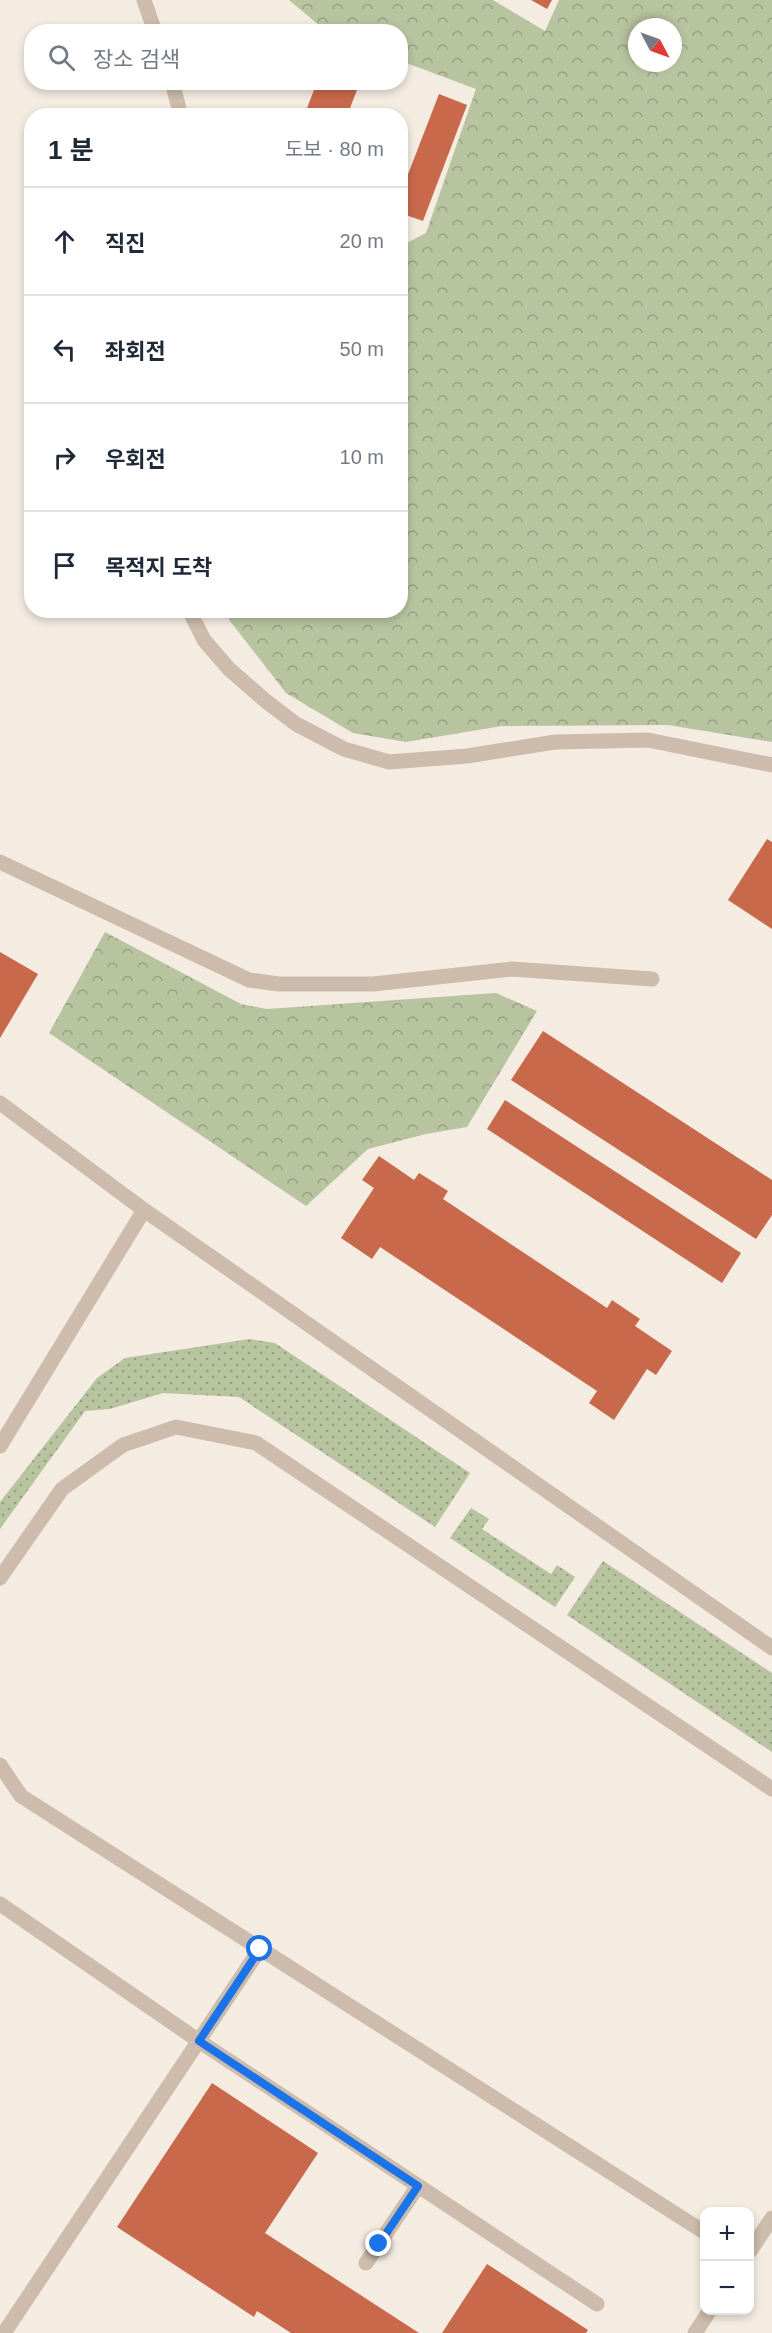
<!DOCTYPE html>
<html lang="ko">
<meta charset="utf-8">
<style>
body{margin:0;font-family:Arial,"Noto Sans KR",sans-serif;background:#f6f6f7;color:#1f2937}
.controls{position:absolute;right:18px;bottom:18px;display:grid;overflow:hidden;border-radius:12px;box-shadow:0 3px 9px #0003}
.controls button{width:54px;height:54px;display:grid;place-items:center;padding:0;border:0;border-bottom:2px solid #e0e1e3;background:#fff;color:#1f2937;font:30px sans-serif}
.compass{position:absolute;left:628px;top:18px;width:54px;height:54px;border-radius:50%;background:#fff;box-shadow:0 3px 9px #0003;rotate:131deg}
.stop{position:absolute;width:18px;height:18px;margin:-14px;border:4px solid #1a73e8;border-radius:50%;background:#fff}
.stop.end{background:#1a73e8;border-color:#fff;box-shadow:0 2px 6px #0008}
.list{margin:0;padding:0;list-style:none}
h2{display:flex;justify-content:space-between;align-items:center;height:78px;margin:0;padding:0 24px;font-size:26px}
h2 small{font-size:20px;font-weight:400;color:#747a83}
.list li{display:grid;grid-template-columns:39px 1fr auto;gap:18px;align-items:center;box-sizing:border-box;height:108px;padding:0 24px;border-top:2px solid #e0e1e3}
.list b{display:block;font-size:22px;white-space:nowrap}
.list em{font-size:20px;font-style:normal;color:#747a83}
.icon{flex:none;width:33px;height:33px;fill:none;stroke:currentColor;stroke-width:2;stroke-linecap:round;stroke-linejoin:round}
.map{position:relative;flex:none;width:772px;height:2333px;overflow:hidden}
.search{position:absolute;background:#fff;box-shadow:0 3px 9px #0003;left:24px;top:24px;width:384px;height:66px;display:flex;align-items:center;gap:15px;box-sizing:border-box;padding:0 21px;border-radius:24px;color:#747a83;font-size:22px}
.panel{position:absolute;background:#fff;box-shadow:0 3px 9px #0003;left:24px;top:108px;width:384px;height:510px;border-radius:24px}
.map>svg:first-child{display:block}
</style>
<div class="map">
<svg width="772" height="2333" viewBox="0 0 772 2333">
<defs>
<pattern id="grass-dots" width="8" height="8" patternUnits="userSpaceOnUse" patternTransform="scale(1.5)"><rect width="8" height="8" fill="#b8c4a0"/><path d="M2 2h.1M6 6h.1" fill="none" stroke="#97a083" stroke-width="1.8" stroke-linecap="round"/></pattern>
<pattern id="forest-crowns" width="20" height="18" patternUnits="userSpaceOnUse" patternTransform="scale(1.5)"><rect width="20" height="18" fill="#b8c4a0"/><path d="M2 6a3 3 0 1 1 6 0M12 15a3 3 0 1 1 6 0" fill="none" stroke="#97a083"/></pattern>
</defs>
<rect width="100%" height="100%" fill="#f4ebe1"/>
<g fill="url(#grass-dots)">
<path d="M 250,1339 L 275,1343 L 470,1473 L 435,1527 L 239,1397 L 163,1393 L 110,1409 L 85,1411 L 0,1529 L 0,1502 L 97,1378 L 125,1358 Z"/>
<path d="M 471,1508 L 489,1519 L 482,1529 L 551,1574 L 557,1565 L 575,1577 L 555,1607 L 450,1538 Z"/>
<path d="M 603,1561 L 772,1673 L 772,1752 L 567,1615 Z"/>
</g>
<g fill="url(#forest-crowns)" fill-rule="evenodd">
<path d="M 289,0 L 493,0 L 545,31 L 559,0 L 772,0 L 772,742 L 668,725 L 502,726 L 406,742 L 353,733 L 286,693 L 230,621 L 224,611 L 400,610 L 401,246 L 426,233 L 476,89 L 401,61 L 400,32 L 326,31 ZM 637,27 L 673,27 L 673,63 L 637,63 Z"/>
<path d="M 105,932 L 241,1004 L 267,1009 L 496,993 L 537,1011 L 467,1127 L 426,1134 L 368,1149 L 306,1206 L 49,1033 Z"/>
</g>
<g fill="#c8694b">
<path d="M 531,0 L 552,0 L 547,9 Z"/>
<path d="M 317,82 L 360,82 L 347,116 L 304,116 Z"/>
<path d="M 439,94 L 467,105 L 423,221 L 400,213 L 400,195 Z"/>
<path d="M 767,839 L 772,842 L 772,929 L 728,900 Z"/>
<path d="M 0,952 L 38,974 L 0,1038 Z"/>
<path d="M 543,1031 L 772,1180 L 772,1215 L 756,1239 L 511,1080 Z"/>
<path d="M 505,1100 L 741,1253 L 722,1283 L 487,1129 Z"/>
<path d="M 379,1156 L 414,1180 L 419,1173 L 448,1191 L 443,1199 L 607,1308 L 612,1300 L 640,1319 L 635,1326 L 672,1351 L 656,1375 L 647,1369 L 614,1420 L 589,1403 L 597,1391 L 380,1247 L 372,1259 L 341,1238 L 374,1188 L 362,1180 Z"/>
<path d="M 212,2083 L 318,2153 L 265,2233 L 419,2333 L 291,2333 L 257,2311 L 254,2317 L 117,2227 Z"/>
<path d="M 487,2264 L 588,2330 L 586,2333 L 442,2333 Z"/>
</g>
<g fill="none" stroke-linecap="round" stroke-linejoin="round">
<g stroke="#cdbbac" stroke-width="15">
<path d="M 144,0 L 155,32"/>
<path d="M 172,82 L 181,116"/>
<path d="M 189,610 L 204,640 L 229,669 L 267,702 L 296,724 L 344,749 L 389,762 L 467,756 L 555,742 L 648,740 L 772,765"/>
<path d="M 0,862 L 249,980 L 279,984 L 373,984 L 512,969 L 652,979"/>
<path d="M 0,1103 L 144,1210 L 772,1648"/>
<path d="M 0,1446 L 144,1210"/>
<path d="M 0,1578 L 62,1489 L 123,1445 L 176,1427 L 256,1443 L 772,1789"/>
<path d="M 0,1765 L 21,1796 L 704,2232"/>
<path d="M 0,1904 L 199,2041 L 597,2304"/>
<path d="M 750,2251 L 772,2218"/>
<path d="M 366,2263 L 418,2186"/>
<path d="M 4,2333 L 260,1949"/>
<path d="M 695,2333 L 710,2310"/>
</g>
</g>
<g fill="none" stroke-linecap="round" stroke-linejoin="round">
<path stroke="#1a73e8" stroke-width="8" d="M 260,1949 L 199,2041 L 418,2186 L 379,2244"/>
</g>
</svg>
<div class="controls">
<button>+</button>
<button>−</button>
</div>
<svg class="compass" viewBox="-18 -18 36 36"><path d="M0-13l5 13h-10z" fill="#e53935"/><path d="M0 13l5-13h-10z" fill="#747a83"/></svg>
<div class="stop" style="left:260px;top:1949px"></div>
<div class="stop end" style="left:379px;top:2244px"></div>
<div class="search"><svg class="icon" aria-label="search" viewBox="0 0 24 24"><circle cx="10" cy="10" r="6"/><path d="M15 15l6 6"/></svg>장소 검색</div>
<section class="panel">
<h2>1 분<small>도보 · 80 m</small></h2>
<ul class="list">
<li><svg class="icon" aria-label="ahead" viewBox="0 0 24 24"><path d="M12 20V5M6 11l6-6 6 6"/></svg><div><b>직진</b></div><em>20 m</em></li>
<li><svg class="icon" aria-label="left" viewBox="0 0 24 24"><path d="M17 20v-9H6M10 6l-5 5 5 5"/></svg><div><b>좌회전</b></div><em>50 m</em></li>
<li><svg class="icon" aria-label="right" viewBox="0 0 24 24"><path d="M7 20v-9h11M14 6l5 5-5 5"/></svg><div><b>우회전</b></div><em>10 m</em></li>
<li><svg class="icon" aria-label="arrive" viewBox="0 0 24 24"><path d="M6 21V4h12l-3 4 3 4H6"/></svg><div><b>목적지 도착</b></div></li>
</ul>
</section>
</div>
